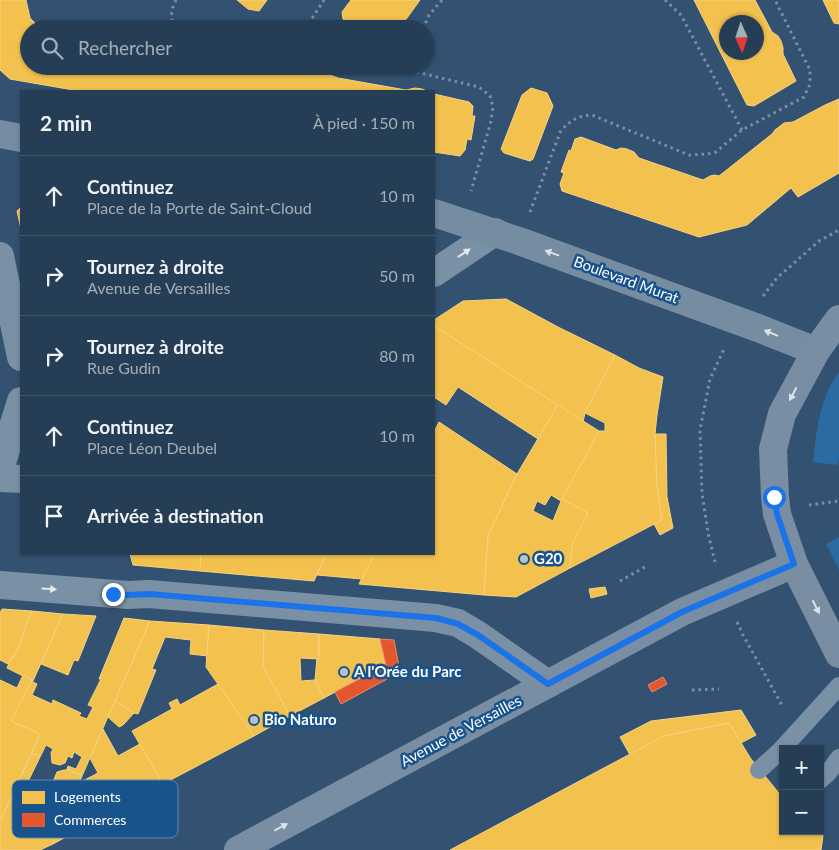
<!DOCTYPE html>
<html lang="fr">
<meta charset="utf-8">
<style>
body{margin:0;font-family:Lato,sans-serif;background:#2e455b;color:#f1f3f6}
.controls{position:absolute;right:15px;bottom:15px;display:grid;overflow:hidden;border-radius:0px;box-shadow:0 1px 4px #0004}
.controls button{width:45px;height:45px;display:grid;place-items:center;padding:0;border:0;border-bottom:1px solid #42576c;background:#263e55;color:#f1f3f6;font:25px sans-serif}
.compass{position:absolute;left:719px;top:15px;width:45px;height:45px;border-radius:50%;background:#263e55;box-shadow:0 1px 4px #0004;rotate:177deg}
.stop{position:absolute;width:15px;height:15px;margin:-11px;border:4px solid #1a73e8;border-radius:50%;background:#fff}
.stop.end{background:#1a73e8;border-color:#fff;box-shadow:0 1px 5px #0008}
.list{margin:0;padding:0;list-style:none}
h2{display:flex;justify-content:space-between;align-items:center;height:65px;margin:0;padding:0 20px;font-size:21px}
h2 small{font-size:16px;font-weight:400;color:#a4aeb9}
.list li{display:grid;grid-template-columns:32px 1fr auto;gap:15px;align-items:center;box-sizing:border-box;height:80px;padding:0 20px;border-top:1px solid #42576c}
.list b{display:block;font-size:19px;white-space:nowrap}
.list p{margin:0;font-size:16px;white-space:nowrap;color:#a4aeb9}
.list em{font-size:16px;font-style:normal;color:#a4aeb9}
.icon{flex:none;width:28px;height:28px;fill:none;stroke:currentColor;stroke-width:2;stroke-linecap:round;stroke-linejoin:round}
.map{position:relative;flex:none;width:839px;height:850px;overflow:hidden}
.search{position:absolute;background:#263e55;box-shadow:0 1px 4px #0004;left:20px;top:20px;width:415px;height:55px;display:flex;align-items:center;gap:12px;box-sizing:border-box;padding:0 18px;border-radius:28px;color:#a4aeb9;font-size:19px}
.panel{position:absolute;background:#263e55;box-shadow:0 1px 4px #0004;left:20px;top:90px;width:415px;height:465px;border-radius:0px}
.map>svg:first-child{display:block}
</style>
<div class="map">
<svg width="839" height="850" viewBox="0 0 839 850">
<rect width="100%" height="100%" fill="#335271"/>
<g fill="#2b6aa2">
<path d="M 839,372 L 839,457 L 838,465 L 813,462 C 816,431 820,397 839,372 Z"/>
<path d="M 839,537 L 839,570 L 826,544 Z"/>
</g>
<g fill="#f2c14e" stroke="#f6d483" fill-rule="evenodd">
<path d="M 0,0 L 26,0 L 30,18 L 39,27 L 47,29 L 29,29 L 29,66 L 268,66 L 316,75 L 327,74 L 338,78 L 406,90 L 415,88 L 422,89 L 427,91 L 79,91 L 10,79 L 0,70 Z"/>
<path d="M 237,0 L 267,0 L 259,11 L 248,9 Z"/>
<path d="M 351,0 L 420,0 L 399,29 L 351,29 L 352,25 L 343,19 L 342,12 Z"/>
<path d="M 694,0 L 755,0 L 772,32 L 778,36 L 781,41 L 783,48 L 783,54 L 796,81 L 754,106 L 747,105 ZM 726,22 L 756,22 L 756,52 L 726,52 Z"/>
<path d="M 823,0 L 839,0 L 839,24 L 834,23 Z"/>
<path d="M 531,88 L 547,93 L 553,106 L 533,159 L 530,161 L 504,153 L 501,149 L 522,95 Z"/>
<path d="M 434,94 L 469,102 L 473,106 L 472,116 L 475,116 L 471,140 L 467,139 L 465,150 L 460,156 L 434,152 Z"/>
<path d="M 839,99 L 839,173 L 798,197 L 791,188 L 747,225 L 699,237 L 562,191 L 560,184 L 564,173 L 561,172 L 569,150 L 571,151 L 575,139 L 581,137 L 616,150 L 621,148 L 627,149 L 634,152 L 639,158 L 703,180 L 710,176 L 715,175 L 719,176 L 772,134 L 775,130 L 784,123 L 793,122 L 825,105 Z"/>
<path d="M 21,207 L 21,229 L 17,211 Z"/>
<path d="M 506,299 L 558,327 L 615,355 L 585,413 L 583,422 L 434,326 L 434,320 L 463,301 Z"/>
<path d="M 434,326 L 558,405 L 538,439 L 458,387 L 446,405 L 434,397 Z"/>
<path d="M 615,355 L 639,368 L 663,377 L 657,415 L 655,434 L 657,486 L 662,520 L 570,568 L 572,544 L 588,513 L 562,499 L 599,431 L 605,431 L 605,423 L 585,413 Z"/>
<path d="M 558,405 L 599,431 L 562,499 L 588,513 L 572,544 L 570,568 L 516,597 L 484,595 L 488,535 L 517,474 ZM 551,495 L 561,501 L 553,521 L 533,511 L 537,501 L 545,505 Z"/>
<path d="M 439,422 L 517,474 L 488,535 L 484,595 L 359,584 L 374,554 L 434,554 L 434,432 Z"/>
<path d="M 655,434 L 666,434 L 667,497 L 673,528 L 660,535 L 654,524 L 662,520 L 657,486 Z"/>
<path d="M 130,554 L 201,554 L 200,571 L 133,565 Z"/>
<path d="M 201,554 L 326,554 L 314,581 L 200,571 Z"/>
<path d="M 326,554 L 374,554 L 362,579 L 317,575 Z"/>
<path d="M 605,587 L 607,594 L 591,598 L 589,589 Z"/>
<path d="M 2,609 L 32,611 L 22,636 L 23,636 L 14,657 L 12,656 L 8,664 L 0,660 L 0,613 Z"/>
<path d="M 32,611 L 63,614 L 33,681 L 7,668 L 12,656 L 14,657 L 23,636 L 22,636 Z"/>
<path d="M 63,614 L 96,616 L 78,661 L 74,660 L 68,675 L 41,664 Z"/>
<path d="M 124,618 L 150,621 L 82,776 L 67,769 L 68,766 L 76,769 L 82,757 L 74,752 L 72,758 L 68,756 L 65,763 L 60,765 L 52,763 L 51,753 L 53,749 L 46,745 L 40,757 L 32,753 L 40,734 L 11,721 L 31,681 L 37,684 L 32,695 L 52,704 L 53,700 L 81,713 L 79,716 L 87,719 L 93,707 L 88,705 L 101,679 L 99,679 Z"/>
<path d="M 150,621 L 209,625 L 208,656 L 190,654 L 191,640 L 165,637 L 152,669 L 156,670 L 138,714 L 134,713 L 115,701 Z"/>
<path d="M 209,625 L 264,630 L 263,666 L 290,716 L 254,736 L 206,667 Z"/>
<path d="M 264,630 L 319,634 L 319,659 L 300,658 L 301,681 L 315,680 L 324,698 L 290,716 L 263,666 Z"/>
<path d="M 319,634 L 380,639 L 386,665 L 324,698 L 315,680 L 317,658 L 319,659 Z"/>
<path d="M 23,675 L 32,680 L 11,721 L 40,734 L 0,822 L 0,680 L 17,688 Z"/>
<path d="M 218,684 L 254,736 L 163,784 L 132,731 L 172,709 L 169,703 L 177,699 L 180,705 Z"/>
<path d="M 115,701 L 134,713 L 123,725 L 119,727 L 108,717 Z"/>
<path d="M 741,710 L 756,735 L 741,743 L 729,723 L 664,736 L 630,755 L 620,737 L 651,721 Z"/>
<path d="M 729,723 L 751,759 L 783,798 L 783,831 L 818,831 L 823,836 L 821,850 L 450,850 L 664,736 Z"/>
<path d="M 103,729 L 118,756 L 140,744 L 163,784 L 53,844 L 79,783 L 98,773 L 90,758 Z"/>
<path d="M 32,753 L 40,757 L 19,800 L 31,800 L 31,797 L 38,797 L 38,805 L 50,809 L 59,790 L 56,789 L 53,782 L 57,772 L 64,770 L 66,770 L 67,769 L 82,776 L 53,844 L 40,850 L 0,850 L 0,822 Z"/>
</g>
<g fill="#e4572e" stroke="#ec896d">
<path d="M 380,639 L 394,640 L 400,672 L 341,704 L 335,692 L 386,665 Z"/>
<path d="M 663,677 L 667,684 L 652,692 L 648,685 Z"/>
</g>
<g fill="none" stroke-linecap="round" stroke-linejoin="round">
<g stroke="#7a90a5" stroke-width="3" stroke-dasharray="2.5 4" stroke-linecap="butt">
<path d="M 176,0 C 171,9 169,21 177,29"/>
<path d="M 665,0 L 681,15 L 742,130"/>
<path d="M 305,29 L 324,0"/>
<path d="M 423,29 L 429,15 L 442,0"/>
<path d="M 396,66 L 404,69 L 405,66"/>
<path d="M 404,69 L 479,87 L 490,96 L 493,107 L 491,121 L 471,191"/>
<path d="M 530,212 L 561,130 C 572,120 577,116 592,115 L 689,155 L 708,154 L 716,152 L 742,130 L 804,97 L 810,84 L 810,70 L 775,0"/>
<path d="M 763,296 L 777,278 L 819,241 L 839,230"/>
<path d="M 809,505 L 839,501"/>
<path d="M 715,562 L 708,533 L 702,493 L 700,430 L 710,379 L 724,349"/>
<path d="M 620,581 L 645,567"/>
<path d="M 737,622 L 743,635 L 783,707"/>
<path d="M 692,690 L 719,689"/>
</g>
<g stroke="#7a90a5" stroke-width="18">
<path d="M 759,770 L 780,751 L 839,686"/>
<path d="M 820,780 L 828,773 L 839,758"/>
</g>
<g stroke="#7a90a5" stroke-width="28">
<path d="M 0,256 L 21,357"/>
<path d="M 434,273 L 495,232"/>
<path d="M 0,469 L 21,401"/>
<path d="M 0,478 L 21,479"/>
<path d="M 0,585 L 128,595 L 149,594 L 436,618 L 458,623 L 478,635 L 548,684"/>
</g>
<g stroke="#758ca1" stroke-width="28">
<path d="M 0,134 L 21,138"/>
<path d="M 434,213 L 519,241 L 758,328 L 816,351"/>
</g>
<g stroke="#798ea3" stroke-width="28">
<path d="M 839,319 L 816,351 L 782,414 L 773,449 L 775,497 L 777,514 L 794,564 L 839,654"/>
<path d="M 238,850 L 682,612 L 794,564"/>
</g>
</g>
<defs><path id="oneway-solid" d="M-6-.8H1V-3.2L6.5 0L1 3.2V.8H-6Z" transform="scale(1.25)"/></defs>
<g fill="#e4e9ed">
<use href="#oneway-solid" transform="translate(464 253) rotate(-34)"/>
<use href="#oneway-solid" transform="translate(49 589) rotate(4)"/>
</g>
<g fill="#dce2e8">
<use href="#oneway-solid" transform="translate(552 253) rotate(-160)"/>
<use href="#oneway-solid" transform="translate(771 333) rotate(-158)"/>
</g>
<g fill="#dee3e8">
<use href="#oneway-solid" transform="translate(793 394) rotate(118)"/>
<use href="#oneway-solid" transform="translate(816 607) rotate(63)"/>
<use href="#oneway-solid" transform="translate(281 827) rotate(-28)"/>
</g>
<g fill="none" stroke-linecap="round" stroke-linejoin="round">
<path stroke="#1a73e8" stroke-width="6" d="M 113,594 L 128,595 L 149,594 L 436,618 L 458,624 L 478,635 L 548,684 L 682,612 L 794,564 L 777,514 L 774,497"/>
</g>
<g fill="#b8c2cd" stroke="#18538c" stroke-width="2">
<circle cx="524" cy="559" r="5"/>
<circle cx="344" cy="672" r="5"/>
<circle cx="254" cy="720" r="5"/>
</g>
<g text-anchor="middle" stroke-width="5" stroke-linejoin="round" paint-order="stroke">
<g font-size="15" fill="#fff" stroke="#18538c">
<text transform="translate(626 280) rotate(20)" y="5">Boulevard Murat</text>
<text transform="translate(461 731) rotate(-28)" y="5">Avenue de Versailles</text>
</g>
<g font-size="15" font-weight="bold" fill="#fff" stroke="#18538c" text-anchor="start">
<text x="534" y="564">G20</text>
<text x="354" y="677">A l'Orée du Parc</text>
<text x="264" y="725">Bio Naturo</text>
</g>
</g>
<rect x="12" y="780" width="166" height="58" rx="8" fill="#18538c" stroke="#5d87ae" stroke-width="1"/>
<rect x="22" y="791" width="23" height="13" fill="#f2c14e"/>
<rect x="22" y="813" width="23" height="14" fill="#e4572e"/>
<g font-size="14" fill="#fff">
<text x="54" y="802">Logements</text>
<text x="54" y="825">Commerces</text>
</g>
</svg>
<div class="controls">
<button>+</button>
<button>−</button>
</div>
<svg class="compass" viewBox="-18 -18 36 36"><path d="M0-13l5 13h-10z" fill="#e53935"/><path d="M0 13l5-13h-10z" fill="#a4aeb9"/></svg>
<div class="stop" style="left:774px;top:497px"></div>
<div class="stop end" style="left:113px;top:594px"></div>
<div class="search"><svg class="icon" aria-label="search" viewBox="0 0 24 24"><circle cx="10" cy="10" r="6"/><path d="M15 15l6 6"/></svg>Rechercher</div>
<section class="panel">
<h2>2 min<small>À pied · 150 m</small></h2>
<ul class="list">
<li><svg class="icon" aria-label="ahead" viewBox="0 0 24 24"><path d="M12 20V5M6 11l6-6 6 6"/></svg><div><b>Continuez</b><p>Place de la Porte de Saint-Cloud</p></div><em>10 m</em></li>
<li><svg class="icon" aria-label="right" viewBox="0 0 24 24"><path d="M7 20v-9h11M14 6l5 5-5 5"/></svg><div><b>Tournez à droite</b><p>Avenue de Versailles</p></div><em>50 m</em></li>
<li><svg class="icon" aria-label="right" viewBox="0 0 24 24"><path d="M7 20v-9h11M14 6l5 5-5 5"/></svg><div><b>Tournez à droite</b><p>Rue Gudin</p></div><em>80 m</em></li>
<li><svg class="icon" aria-label="ahead" viewBox="0 0 24 24"><path d="M12 20V5M6 11l6-6 6 6"/></svg><div><b>Continuez</b><p>Place Léon Deubel</p></div><em>10 m</em></li>
<li><svg class="icon" aria-label="arrive" viewBox="0 0 24 24"><path d="M6 21V4h12l-3 4 3 4H6"/></svg><div><b>Arrivée à destination</b></div></li>
</ul>
</section>
</div>
